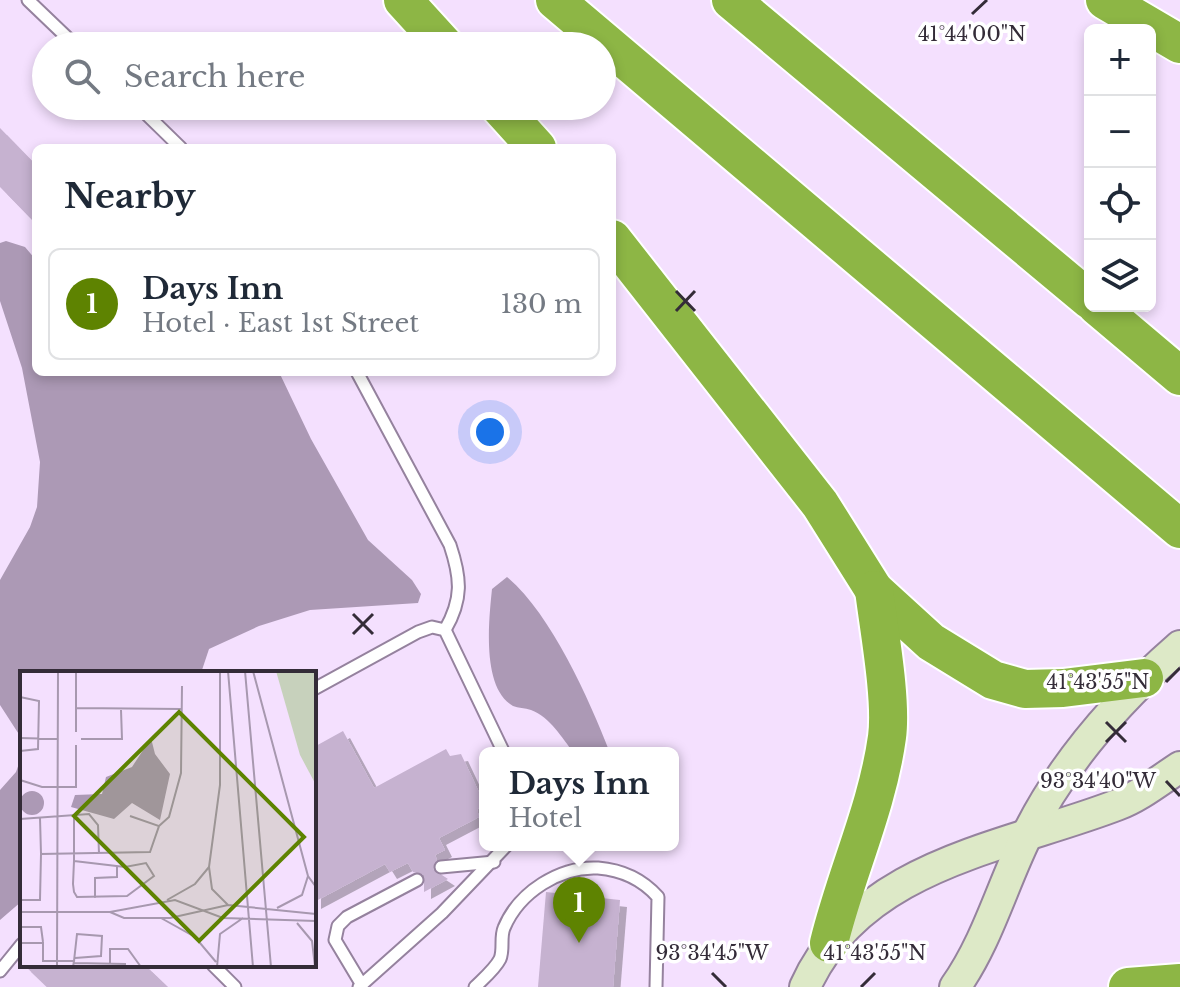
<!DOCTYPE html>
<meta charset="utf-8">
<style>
body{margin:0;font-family:"Libre Baskerville",serif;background:#f2f2f3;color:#1f2937}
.controls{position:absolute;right:24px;top:24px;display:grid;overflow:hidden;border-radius:12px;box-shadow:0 4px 12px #0003}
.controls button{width:72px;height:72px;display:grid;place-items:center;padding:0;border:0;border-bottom:2px solid #e0e1e3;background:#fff;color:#1f2937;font:40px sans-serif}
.you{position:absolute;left:490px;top:432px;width:28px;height:28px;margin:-20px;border:6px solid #fff;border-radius:50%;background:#1a73e8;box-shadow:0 0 0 12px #1a73e833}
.badge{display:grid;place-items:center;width:52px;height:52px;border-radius:50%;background:#5e8301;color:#fff;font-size:26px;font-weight:700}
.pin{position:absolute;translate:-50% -66px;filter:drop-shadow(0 2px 4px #0008)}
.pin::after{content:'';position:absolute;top:42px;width:28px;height:24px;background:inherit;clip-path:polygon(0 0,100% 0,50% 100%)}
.popup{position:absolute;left:479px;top:747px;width:200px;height:104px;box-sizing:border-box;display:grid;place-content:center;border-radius:12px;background:#fff;filter:drop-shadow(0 2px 6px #0005);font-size:26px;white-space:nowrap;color:#747a83}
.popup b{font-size:30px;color:#1f2937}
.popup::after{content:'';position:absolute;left:50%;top:100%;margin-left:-16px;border:16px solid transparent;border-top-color:#fff}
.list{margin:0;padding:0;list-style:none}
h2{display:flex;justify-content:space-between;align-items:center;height:104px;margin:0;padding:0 32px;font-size:34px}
h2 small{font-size:26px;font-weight:400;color:#747a83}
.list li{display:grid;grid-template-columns:52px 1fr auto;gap:24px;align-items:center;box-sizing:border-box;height:112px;margin:0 16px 16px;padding:0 16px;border:2px solid #e0e1e3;border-radius:12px}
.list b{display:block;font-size:30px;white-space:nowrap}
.list p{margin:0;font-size:26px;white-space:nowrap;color:#747a83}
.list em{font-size:26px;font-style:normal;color:#747a83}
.icon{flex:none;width:44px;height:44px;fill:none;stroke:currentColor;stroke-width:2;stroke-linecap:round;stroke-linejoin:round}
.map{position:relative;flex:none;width:1180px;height:987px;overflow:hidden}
.search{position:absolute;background:#fff;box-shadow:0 4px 12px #0003;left:32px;top:32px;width:584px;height:88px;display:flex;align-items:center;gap:20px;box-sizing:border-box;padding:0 28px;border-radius:44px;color:#747a83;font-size:30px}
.panel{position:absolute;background:#fff;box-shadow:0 4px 12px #0003;left:32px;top:144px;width:584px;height:232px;border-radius:12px}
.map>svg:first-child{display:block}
</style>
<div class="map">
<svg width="1180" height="987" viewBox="0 0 1180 987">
<defs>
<filter id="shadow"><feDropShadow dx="7" dy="7" stdDeviation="0" flood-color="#0004"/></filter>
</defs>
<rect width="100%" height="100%" fill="#f4e0fe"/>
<g fill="#ac99b5">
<path d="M 6,241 L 25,247 L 36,260 L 36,372 L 279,372 L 311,439 L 368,540 L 412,580 L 421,594 L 418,603 L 310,610 L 259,626 L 209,649 L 201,673 L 22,673 L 22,739 L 0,705 L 0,580 L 30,527 L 37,507 L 40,462 L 22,368 L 0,301 L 0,243 Z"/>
<path d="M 507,577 C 551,614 589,699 610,753 L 574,753 C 562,738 550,717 531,710 C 525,708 518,708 513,706 C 481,688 489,619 492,589 Z"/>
<path d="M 22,755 L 22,901 L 0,920 L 0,790 L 16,772 Z"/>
</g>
<g fill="#c6b2d0" filter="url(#shadow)">
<path d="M 0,128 L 36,165 L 36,224 L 0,187 Z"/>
<path d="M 343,731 L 374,788 L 446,749 L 450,756 L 461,754 L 485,805 L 477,809 L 479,817 L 439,838 L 445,850 L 435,855 L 437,860 L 433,869 L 448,879 L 424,892 L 424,875 L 413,872 L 408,863 L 390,872 L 385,864 L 314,902 L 314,747 Z"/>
<path d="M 546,892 L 620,900 L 613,987 L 538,987 Z"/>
<path d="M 24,965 L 145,965 L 168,987 L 47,987 Z"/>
</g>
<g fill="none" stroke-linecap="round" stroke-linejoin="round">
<defs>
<g id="service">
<path d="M 28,0 L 76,46"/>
<path d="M 138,106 L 181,148"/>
<path d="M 357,372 L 450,545 C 461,578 463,599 445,630"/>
<path d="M 314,689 L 418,632 L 432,627 L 445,630 L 504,753"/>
<path d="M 441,867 L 494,862"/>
<path d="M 213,965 L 235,987"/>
<path d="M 0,971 L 22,944"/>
<path d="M 362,985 L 335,940 L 338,926 L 347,917 L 417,880"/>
<path d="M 359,987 L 442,913 L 507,845"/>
<path d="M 475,987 C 483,979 495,969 500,959 C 504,950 500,937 504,928 C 519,892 560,866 598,868 C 623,870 642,879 658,897 L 656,987"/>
</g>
<g id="secondary">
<path d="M 805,987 C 860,864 1005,848 1117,805 C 1139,797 1160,780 1180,767"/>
<path d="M 955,987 C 987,942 1002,886 1026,837 C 1062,763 1118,700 1180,646"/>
</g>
<g id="motorway">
<path d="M 403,0 L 445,46"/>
<path d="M 555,0 L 1180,529"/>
<path d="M 731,0 L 1090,300"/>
<path d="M 1105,0 L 1180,44"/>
<path d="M 499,106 L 537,148"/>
<path d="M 612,239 L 820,504 L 874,590 L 931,642 L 993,680 L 1025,689 L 1063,688 L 1144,678"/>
<path d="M 1097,306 L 1180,376"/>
<path d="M 829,943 C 846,873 877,809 887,737 C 892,700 879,630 874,590"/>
<path d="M 1128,987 L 1180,983"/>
</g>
</defs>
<use href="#service" stroke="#95829e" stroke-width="15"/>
<use href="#secondary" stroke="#95829e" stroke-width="34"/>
<use href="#motorway" stroke="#fff" stroke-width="42"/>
<use href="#service" stroke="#fff" stroke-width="11"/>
<use href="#secondary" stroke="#dde9c7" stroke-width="30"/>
<use href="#motorway" stroke="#8db645" stroke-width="38"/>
</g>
<path fill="none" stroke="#342c38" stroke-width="3" d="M 972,14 L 987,0M 676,291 L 695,311M 676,311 L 695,291M 353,614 L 373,634M 353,634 L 373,614M 1166,682 L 1180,668M 1106,722 L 1126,742M 1106,742 L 1126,722M 1166,781 L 1180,796M 712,973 L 726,987M 861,987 L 875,973"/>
<g transform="translate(20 671)">
<rect width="296" height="296" fill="#f4e0fe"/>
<path d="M 256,0 L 296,0 L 296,114 L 280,84 Z" fill="#c7d1bc"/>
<path d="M 131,67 L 135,83 L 150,103 L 140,149 L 112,132 L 94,148 L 51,136 L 55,124 L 82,123 L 86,106 L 112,96 ZM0 132a12 12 0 1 1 24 0a12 12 0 1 1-24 0Z" fill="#ac99b5"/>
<path fill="none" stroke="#a798af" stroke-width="2" d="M 200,0 L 200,114 L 189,196 L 192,218 L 208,234M 208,0 L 233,296M 225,0 L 251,296M 233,0 L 288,205 L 296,216M 0,26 L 19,30 L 18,78 L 0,80M 56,37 L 161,38M 56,61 L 56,0M 0,67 L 38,68M 61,68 L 102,68 L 101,39M 0,109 L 22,116 L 56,116 L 56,74M 20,147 L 21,183M 0,148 L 69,143 L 78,154 L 79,183M 139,155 L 149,146 L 161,102 L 162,15M 54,190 L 105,196 L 126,192 L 134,205 L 107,225 L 57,226 L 54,221 L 53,213 L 54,190 L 54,145M 75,227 L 75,207 L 97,206 L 97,195M 0,229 L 20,229 L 21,183 L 130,181 L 139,155 L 110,145M 147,229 L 175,213 L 189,196M 257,237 L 282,224 L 288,205M 0,241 L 90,241 L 155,229 L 203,247 L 296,250M 90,241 L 104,247 L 150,247 L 208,234 L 296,243M 141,247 L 175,266 L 196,291M 277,252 L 292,270 L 295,296M 0,256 L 21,256 L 23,271M 0,272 L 23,272 L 23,290 L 54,290 L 53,296M 54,290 L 57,263 L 82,265 L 81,285 L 55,287M 54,292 L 106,293M 90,293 L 90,278 L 108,278 L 121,296M 37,296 L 38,0M 197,296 L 200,263 L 223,247"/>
<path fill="#5e8301" fill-opacity="0.15" stroke="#5e8301" stroke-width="4" d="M 159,41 L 284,166 L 179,270 L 54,145 Z"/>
<rect width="296" height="296" fill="none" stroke="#342c38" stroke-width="4"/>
</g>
<g font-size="20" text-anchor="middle" fill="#342c38" stroke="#fff" stroke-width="7" stroke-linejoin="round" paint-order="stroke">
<text x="972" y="41">41°44'00"N</text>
<text x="1098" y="689">41°43'55"N</text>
<text x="1098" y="788">93°34'40"W</text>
<text x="712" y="960">93°34'45"W</text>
<text x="875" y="960">41°43'55"N</text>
</g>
</svg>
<div class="controls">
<button>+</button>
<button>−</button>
<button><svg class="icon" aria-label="locate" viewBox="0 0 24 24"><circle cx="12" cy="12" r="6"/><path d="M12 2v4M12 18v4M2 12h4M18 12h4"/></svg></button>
<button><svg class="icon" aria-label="layers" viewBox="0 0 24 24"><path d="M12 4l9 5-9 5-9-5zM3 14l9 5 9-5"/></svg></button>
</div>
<div class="you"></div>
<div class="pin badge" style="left:579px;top:943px">1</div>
<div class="popup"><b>Days Inn</b>Hotel</div>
<div class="search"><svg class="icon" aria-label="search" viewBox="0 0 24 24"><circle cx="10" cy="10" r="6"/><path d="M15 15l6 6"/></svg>Search here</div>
<section class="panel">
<h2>Nearby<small></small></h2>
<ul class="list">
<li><span class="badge">1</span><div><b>Days Inn</b><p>Hotel · East 1st Street</p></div><em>130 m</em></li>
</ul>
</section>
</div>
